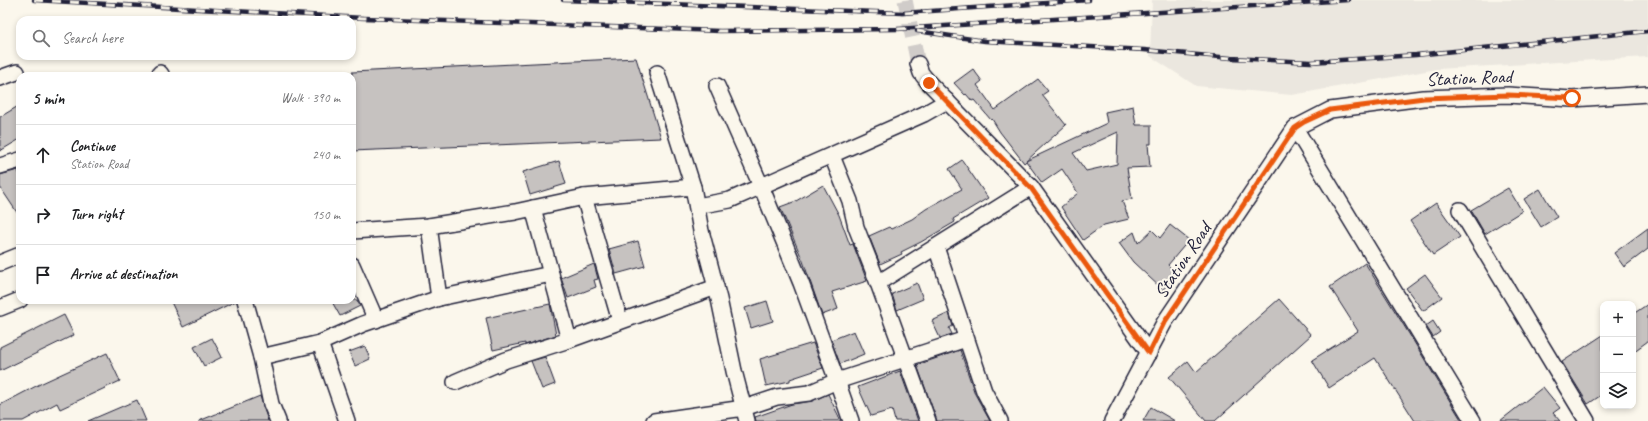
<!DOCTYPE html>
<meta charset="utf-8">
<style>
body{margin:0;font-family:Caveat,sans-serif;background:#f2f2f2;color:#202124}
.controls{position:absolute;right:12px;bottom:12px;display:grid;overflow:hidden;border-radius:8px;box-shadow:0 2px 6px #0003}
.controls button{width:36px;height:36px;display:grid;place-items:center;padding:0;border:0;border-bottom:1px solid #e0e0e0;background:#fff;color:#202124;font:20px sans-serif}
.stop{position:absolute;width:12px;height:12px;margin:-9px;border:3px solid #ea580c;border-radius:50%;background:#fff}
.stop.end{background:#ea580c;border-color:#fff;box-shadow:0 1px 4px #0008}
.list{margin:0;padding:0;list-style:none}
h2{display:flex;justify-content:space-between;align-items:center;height:52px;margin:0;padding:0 16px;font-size:17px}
h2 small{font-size:13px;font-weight:400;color:#757577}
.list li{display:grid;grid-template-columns:26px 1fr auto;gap:12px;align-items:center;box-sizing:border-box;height:60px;padding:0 16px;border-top:1px solid #e0e0e0}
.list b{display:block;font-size:15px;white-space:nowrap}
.list p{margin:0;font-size:13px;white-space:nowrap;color:#757577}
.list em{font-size:13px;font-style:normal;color:#757577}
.icon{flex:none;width:22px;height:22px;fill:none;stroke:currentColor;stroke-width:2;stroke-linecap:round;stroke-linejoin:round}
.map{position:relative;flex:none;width:1648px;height:421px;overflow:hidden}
.search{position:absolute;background:#fff;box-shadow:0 2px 6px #0003;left:16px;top:16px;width:340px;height:44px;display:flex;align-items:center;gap:10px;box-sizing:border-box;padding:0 14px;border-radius:12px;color:#757577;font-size:15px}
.panel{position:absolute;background:#fff;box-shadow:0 2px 6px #0003;left:16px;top:72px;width:340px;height:232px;border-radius:12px}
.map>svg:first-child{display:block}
</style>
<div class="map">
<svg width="1648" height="421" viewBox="0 0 1648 421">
<rect width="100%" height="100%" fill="#fbf7ec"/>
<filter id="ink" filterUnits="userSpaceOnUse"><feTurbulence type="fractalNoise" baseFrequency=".025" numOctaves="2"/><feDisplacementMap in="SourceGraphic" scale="8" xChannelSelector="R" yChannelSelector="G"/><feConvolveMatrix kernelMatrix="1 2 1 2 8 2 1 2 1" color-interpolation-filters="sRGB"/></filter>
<g filter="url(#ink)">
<path fill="#ebe7df" d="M 1152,0 L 1648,0 L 1648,57 L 1437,69 L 1292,95 L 1196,86 L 1150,56 Z"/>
<g fill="#c6c2c0" stroke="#22223b" fill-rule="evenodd">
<path d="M 636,58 L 661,138 L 352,151 L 352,72 Z"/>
<path d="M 973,69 L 982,81 L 977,85 L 995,110 L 1038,79 L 1048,91 L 1042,95 L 1066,125 L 1024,163 L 1000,132 L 992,119 L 991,120 L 974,100 L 972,101 L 966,94 L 965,95 L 954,83 Z"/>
<path d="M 20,105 L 20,139 L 0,151 L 0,117 Z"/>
<path d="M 1133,106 L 1136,125 L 1151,125 L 1151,144 L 1148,144 L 1150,167 L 1127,168 L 1132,199 L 1122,201 L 1129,219 L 1104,225 L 1083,240 L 1061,207 L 1078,193 L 1062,169 L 1042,183 L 1026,161 L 1107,123 L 1105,112 ZM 1118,132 L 1117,164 L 1086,171 L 1073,153 Z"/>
<path d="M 962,160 L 988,198 L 953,219 L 955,222 L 921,242 L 901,252 L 902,254 L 880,264 L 869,236 L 889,227 L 891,229 L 912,219 L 926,209 L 962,189 L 949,169 Z"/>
<path d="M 559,161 L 566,184 L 530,195 L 523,172 Z"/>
<path d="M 18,170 L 20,176 L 20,217 L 0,187 L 0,175 Z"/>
<path d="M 823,185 L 839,215 L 850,245 L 853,244 L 867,281 L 832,292 L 838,309 L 822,315 L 803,261 L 780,207 L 796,201 Z"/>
<path d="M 1508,188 L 1522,211 L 1485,234 L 1471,210 Z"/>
<path d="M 1540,189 L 1557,217 L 1541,227 L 1524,199 Z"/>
<path d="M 1436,203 L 1460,237 L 1433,255 L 1410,221 Z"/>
<path d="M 1170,225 L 1189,240 L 1168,265 L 1177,274 L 1163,290 L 1133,262 L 1119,243 L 1134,232 L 1138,243 L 1152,230 L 1160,238 Z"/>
<path d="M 1648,228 L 1648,249 L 1624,267 L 1614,253 Z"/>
<path d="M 638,241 L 645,266 L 616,274 L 609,249 Z"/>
<path d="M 1365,263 L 1411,337 L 1462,421 L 1415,421 L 1375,358 L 1329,388 L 1312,360 L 1358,331 L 1330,287 Z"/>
<path d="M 594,264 L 598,279 L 594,280 L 596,287 L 568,298 L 561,278 Z"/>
<path d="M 1425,274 L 1442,297 L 1423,311 L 1406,288 Z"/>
<path d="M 917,283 L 923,299 L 897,310 L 892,294 Z"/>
<path d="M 1279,299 L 1311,335 L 1215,421 L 1206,421 L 1169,377 L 1188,361 L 1196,372 Z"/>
<path d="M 170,300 L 236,300 L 236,301 L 183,327 Z"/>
<path d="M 331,300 L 357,300 L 360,306 L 340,316 Z"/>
<path d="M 767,301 L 773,321 L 751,328 L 745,308 Z"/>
<path d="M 550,304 L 556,335 L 525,345 L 525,343 L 493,350 L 486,318 Z"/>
<path d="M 1648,304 L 1648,341 L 1633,352 L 1633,314 Z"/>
<path d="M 949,313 L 953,326 L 949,328 L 952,334 L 940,338 L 932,321 Z"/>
<path d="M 64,315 L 74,335 L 0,371 L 0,347 Z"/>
<path d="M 1433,321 L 1440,332 L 1433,337 L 1426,326 Z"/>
<path d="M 854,331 L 864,354 L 840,364 L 831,340 Z"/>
<path d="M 1603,335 L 1603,394 L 1588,404 L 1562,362 Z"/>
<path d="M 212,338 L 222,357 L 204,366 L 194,347 Z"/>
<path d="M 813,343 L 823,368 L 790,379 L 790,381 L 766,386 L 760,359 Z"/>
<path d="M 365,346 L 370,359 L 355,366 L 349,352 Z"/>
<path d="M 960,350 L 975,394 L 990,421 L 937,421 L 917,365 Z"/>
<path d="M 107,353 L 120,381 L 60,409 L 57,403 L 23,421 L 0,421 L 0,405 L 40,384 Z"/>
<path d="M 545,357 L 555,384 L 542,389 L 531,361 Z"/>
<path d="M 900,371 L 918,421 L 895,421 L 892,410 L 871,416 L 858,387 Z"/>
<path d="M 1543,387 L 1560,408 L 1553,413 L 1560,421 L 1500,421 Z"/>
<path d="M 828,394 L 841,421 L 756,421 L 755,417 L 792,404 L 812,401 Z"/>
<path d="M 260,396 L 268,421 L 199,421 Z"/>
<path d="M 137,400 L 146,421 L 88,421 Z"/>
<path d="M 1151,407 L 1175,421 L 1143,421 Z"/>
</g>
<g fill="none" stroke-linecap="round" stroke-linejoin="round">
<path stroke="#d0ccc9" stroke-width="15" stroke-dasharray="15 8" stroke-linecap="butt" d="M 905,0 L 918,64"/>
<defs>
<g id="minor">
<path d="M 918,64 L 921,73 L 929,83 L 1031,187 L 1149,353"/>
<path d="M 160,73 L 162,76"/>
<path d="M 657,73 L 693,187"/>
<path d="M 0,78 L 17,72"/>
<path d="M 717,86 L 761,186 L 801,283 L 837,381 L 966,339"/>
<path d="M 1295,128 L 1473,421"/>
<path d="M 832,156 L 850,201 L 856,227 L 878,283 L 928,421"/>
<path d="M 0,166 L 20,160"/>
<path d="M 584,197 L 620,321"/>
<path d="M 697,206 L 730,200 L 924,114 L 947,101"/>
<path d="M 533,208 L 569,340"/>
<path d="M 1460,210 L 1587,421"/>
<path d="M 429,226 L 439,298"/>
<path d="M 352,231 L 429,226 L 515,212 L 584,197 L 693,187 L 701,231 L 719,299 L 734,371 L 747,421"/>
<path d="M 936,247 L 984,391 L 1000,421"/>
<path d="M 0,263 L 20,255"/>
<path d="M 352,265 L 376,320"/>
<path d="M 878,283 L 1031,187"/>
<path d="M 245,300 L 261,357 L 271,404 L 278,421"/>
<path d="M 0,308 L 20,300"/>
<path d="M 320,343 L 347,421"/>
<path d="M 261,357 L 320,343 L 363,324 L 439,298 L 551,274"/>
<path d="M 455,382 L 506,360 L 569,340 L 716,287"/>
<path d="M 654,421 L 744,408 L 777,397 L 809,393 L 837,381 L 851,421"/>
<path d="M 1112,421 L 1164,323 L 1295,128 L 1330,110 L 1423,98 L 1508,95 L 1572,99 L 1648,94"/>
</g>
</defs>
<use href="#minor" stroke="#22223b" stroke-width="18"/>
<use href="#minor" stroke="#fbf7ec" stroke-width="15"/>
<defs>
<g id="rail">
<path d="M 34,0 L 364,18 L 720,31 L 897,29 L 1348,0"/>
<path d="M 563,0 L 903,13 L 1089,0"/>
<path d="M 917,31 L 985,41 L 1144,50 L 1231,58 L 1311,62 L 1416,55 L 1648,31"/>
</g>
</defs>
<use href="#rail" stroke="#22223b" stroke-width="4.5"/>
<use href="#rail" stroke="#fbf7ec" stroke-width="3" stroke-dasharray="9" stroke-linecap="butt"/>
</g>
</g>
<g fill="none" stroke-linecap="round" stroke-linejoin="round" filter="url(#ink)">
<path stroke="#ea580c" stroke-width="5" d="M 929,83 L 1031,188 L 1149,353 L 1164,323 L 1295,128 L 1304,122 L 1330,110 L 1424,98 L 1508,95 L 1572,98"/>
</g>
<g text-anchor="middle" stroke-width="4" stroke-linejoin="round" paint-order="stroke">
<g font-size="19" fill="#22223b" stroke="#fbf7ec">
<text transform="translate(1469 77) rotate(-2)" y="7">Station Road</text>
<text transform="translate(1182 260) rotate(-56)" y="7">Station Road</text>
</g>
</g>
</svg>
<div class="controls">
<button>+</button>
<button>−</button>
<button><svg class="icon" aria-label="layers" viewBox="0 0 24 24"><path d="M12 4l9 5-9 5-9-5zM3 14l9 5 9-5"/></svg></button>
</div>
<div class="stop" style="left:1572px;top:98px"></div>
<div class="stop end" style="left:929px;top:83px"></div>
<div class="search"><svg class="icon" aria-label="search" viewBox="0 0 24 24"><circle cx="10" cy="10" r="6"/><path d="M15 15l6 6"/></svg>Search here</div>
<section class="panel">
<h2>5 min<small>Walk · 390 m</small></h2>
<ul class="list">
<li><svg class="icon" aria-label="ahead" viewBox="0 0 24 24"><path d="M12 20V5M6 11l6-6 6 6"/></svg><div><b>Continue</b><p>Station Road</p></div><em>240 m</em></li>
<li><svg class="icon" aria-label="right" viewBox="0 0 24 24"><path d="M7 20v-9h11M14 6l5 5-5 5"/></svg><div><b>Turn right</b></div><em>150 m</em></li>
<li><svg class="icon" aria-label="arrive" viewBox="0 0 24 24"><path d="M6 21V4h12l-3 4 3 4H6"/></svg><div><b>Arrive at destination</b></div></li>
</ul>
</section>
</div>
